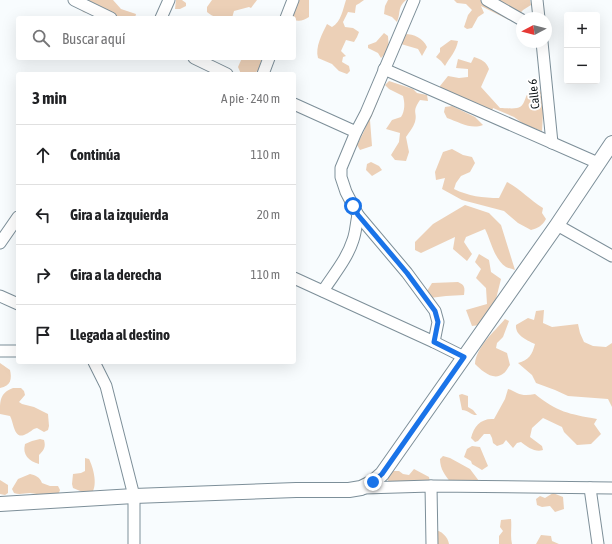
<!DOCTYPE html>
<html lang="es">
<meta charset="utf-8">
<style>
body{margin:0;font-family:"Asap Condensed",sans-serif;background:#f6f6f6;color:#202124}
.controls{position:absolute;right:12px;top:12px;display:grid;overflow:hidden;border-radius:4px;box-shadow:0 4px 16px #0002}
.controls button{width:36px;height:36px;display:grid;place-items:center;padding:0;border:0;border-bottom:1px solid #e0e0e0;background:#fff;color:#202124;font:20px sans-serif}
.compass{position:absolute;left:516px;top:12px;width:36px;height:36px;border-radius:50%;background:#fff;box-shadow:0 4px 16px #0002;rotate:263deg}
.stop{position:absolute;width:12px;height:12px;margin:-9px;border:3px solid #1a73e8;border-radius:50%;background:#fff}
.stop.end{background:#1a73e8;border-color:#fff;box-shadow:0 1px 4px #0008}
.list{margin:0;padding:0;list-style:none}
h2{display:flex;justify-content:space-between;align-items:center;height:52px;margin:0;padding:0 16px;font-size:17px}
h2 small{font-size:13px;font-weight:400;color:#757577}
.list li{display:grid;grid-template-columns:26px 1fr auto;gap:12px;align-items:center;box-sizing:border-box;height:60px;padding:0 16px;border-top:1px solid #e0e0e0}
.list b{display:block;font-size:15px;white-space:nowrap}
.list em{font-size:13px;font-style:normal;color:#757577}
.icon{flex:none;width:22px;height:22px;fill:none;stroke:currentColor;stroke-width:2;stroke-linecap:round;stroke-linejoin:round}
.map{position:relative;flex:none;width:612px;height:544px;overflow:hidden}
.search{position:absolute;background:#fff;box-shadow:0 4px 16px #0002;left:16px;top:16px;width:280px;height:44px;display:flex;align-items:center;gap:10px;box-sizing:border-box;padding:0 14px;border-radius:4px;color:#757577;font-size:15px}
.panel{position:absolute;background:#fff;box-shadow:0 4px 16px #0002;left:16px;top:72px;width:280px;height:292px;border-radius:4px}
.map>svg:first-child{display:block}
</style>
<div class="map">
<svg width="612" height="544" viewBox="0 0 612 544">
<rect width="100%" height="100%" fill="#f8fcfe"/>
<g fill="#ecd0b7">
<path d="M 76,0 L 113,0 L 121,9 L 136,14 L 135,18 L 107,18 L 83,12 Z"/>
<path d="M 176,0 L 182,0 L 186,3 L 186,6 L 180,9 L 175,9 Z"/>
<path d="M 212,0 L 257,0 L 251,8 L 249,7 L 234,11 L 232,18 C 221,18 215,19 207,12 L 207,7 Z"/>
<path d="M 296,0 L 309,0 L 309,17 C 304,20 300,22 294,20 L 294,18 L 288,18 Z"/>
<path d="M 346,0 L 364,0 C 354,8 357,1 355,13 L 348,12 L 343,22 L 345,27 L 353,28 L 359,32 L 357,37 L 354,42 L 346,40 L 341,51 L 346,56 L 343,57 L 342,62 L 349,66 L 350,71 L 347,74 L 339,71 L 332,64 L 318,58 C 315,47 322,34 327,24 L 332,27 C 341,22 343,9 346,0 Z"/>
<path d="M 388,0 L 406,0 C 397,8 401,13 397,22 L 392,17 L 384,14 L 385,6 Z"/>
<path d="M 454,0 L 530,0 L 531,5 L 523,10 L 513,22 L 481,6 L 484,13 L 478,17 L 472,28 L 467,29 L 464,27 L 468,15 L 472,10 L 466,4 L 457,3 Z"/>
<path d="M 384,33 L 388,36 L 389,50 L 381,58 L 378,53 L 368,48 L 368,45 L 376,42 Z"/>
<path d="M 405,34 C 414,34 423,38 427,47 L 422,56 L 418,49 L 401,44 Z"/>
<path d="M 451,40 L 458,41 C 456,52 450,57 445,66 L 441,61 L 436,57 L 440,52 L 440,48 Z"/>
<path d="M 474,57 C 482,60 486,61 489,69 L 481,87 L 500,108 C 505,108 512,109 517,108 C 528,106 522,92 536,87 L 544,95 L 542,131 L 525,125 L 514,117 L 493,108 L 489,120 L 481,115 L 474,102 L 459,103 L 441,94 L 440,86 L 448,76 L 459,78 L 468,77 L 468,69 L 456,68 L 458,59 L 471,63 Z"/>
<path d="M 242,58 L 262,58 L 258,71 L 251,74 L 241,74 L 238,67 Z"/>
<path d="M 389,81 L 413,89 L 417,93 L 427,95 L 428,101 L 420,100 C 411,113 418,112 415,122 C 413,128 409,132 406,137 L 409,152 L 406,161 L 395,160 L 391,155 L 399,142 L 400,133 L 386,129 L 392,120 L 401,117 C 405,111 405,103 403,96 L 389,89 L 385,85 Z"/>
<path d="M 381,91 L 378,101 L 370,120 L 372,146 L 360,150 L 357,145 L 365,129 L 371,92 Z"/>
<path d="M 452,106 L 475,117 L 483,125 C 471,130 459,122 447,118 L 444,112 L 445,107 Z"/>
<path d="M 452,149 L 463,155 L 472,157 L 475,163 L 470,172 L 461,176 L 456,183 L 454,189 C 468,196 483,198 499,198 L 507,182 C 520,189 530,200 543,208 L 542,213 L 546,219 C 542,226 538,228 531,230 L 518,223 L 504,211 L 462,200 L 442,189 L 445,178 L 436,180 L 435,172 L 443,152 Z"/>
<path d="M 371,162 L 379,166 L 382,170 L 372,176 L 366,170 L 367,164 Z"/>
<path d="M 465,205 L 489,213 L 501,225 L 515,270 C 512,269 508,268 506,267 C 494,259 491,241 485,229 L 466,237 L 464,242 L 472,254 L 467,261 L 453,249 L 455,237 L 421,253 L 415,250 L 415,242 L 433,224 Z"/>
<path d="M 479,254 L 489,260 L 491,272 L 501,279 L 493,311 L 480,321 L 480,325 L 472,326 L 466,310 L 487,304 L 486,288 L 476,278 L 481,269 L 475,262 Z"/>
<path d="M 458,282 C 465,285 465,288 464,295 L 446,296 L 430,298 L 427,291 L 432,283 Z"/>
<path d="M 544,310 L 543,323 L 552,327 L 578,324 L 580,333 L 584,342 L 593,346 L 606,347 L 612,343 L 612,407 L 608,399 L 568,396 L 555,390 L 536,383 L 532,375 L 518,363 C 529,360 532,355 535,344 C 526,340 515,335 516,325 L 528,318 L 534,320 L 536,311 Z"/>
<path d="M 505,319 L 509,321 L 503,337 L 497,343 L 496,348 L 507,353 L 510,365 C 508,367 506,372 504,373 C 494,382 482,371 475,364 C 476,347 494,332 505,319 Z"/>
<path d="M 0,363 L 10,370 C 12,379 11,386 0,388 Z"/>
<path d="M 13,388 L 21,388 L 24,391 L 25,395 L 19,402 L 22,404 L 34,407 L 48,414 L 49,426 L 48,430 L 44,432 L 37,428 C 32,429 31,432 26,434 C 14,441 14,423 10,416 L 0,414 C 0,400 0,393 13,388 Z"/>
<path d="M 508,389 C 512,390 513,391 517,393 C 523,396 529,395 535,394 C 557,412 569,414 597,419 L 594,424 L 601,434 L 591,444 L 577,445 L 564,432 L 562,427 L 543,418 L 532,428 L 530,437 L 542,446 L 543,450 C 536,453 527,447 521,442 L 517,443 L 513,448 L 506,440 L 503,444 L 497,446 L 493,443 L 492,438 L 490,434 L 484,434 L 478,441 L 475,442 L 471,438 C 474,426 481,418 494,419 L 505,399 Z"/>
<path d="M 462,394 L 468,396 L 468,407 L 473,410 L 477,415 C 472,416 468,410 462,410 L 459,395 Z"/>
<path d="M 40,439 L 44,440 C 46,447 44,450 39,455 L 39,464 C 29,461 22,455 25,444 L 32,441 Z"/>
<path d="M 472,446 L 480,447 L 488,466 L 482,470 L 472,464 L 471,461 L 464,457 L 467,449 Z"/>
<path d="M 443,456 L 450,458 L 470,469 L 479,481 L 451,483 C 445,475 440,469 440,459 Z"/>
<path d="M 85,458 L 89,459 C 93,467 98,484 92,493 L 85,493 L 73,488 L 72,484 L 73,474 L 81,473 L 85,471 Z"/>
<path d="M 414,469 L 429,477 L 430,482 C 417,489 404,497 390,490 L 387,475 L 390,471 L 399,471 L 403,474 L 409,475 Z"/>
<path d="M 30,474 C 35,475 40,477 42,483 L 50,486 L 58,486 L 60,490 C 59,493 58,495 54,496 C 46,497 38,494 30,493 C 24,493 20,495 14,493 L 12,489 L 18,479 Z"/>
<path d="M 0,480 L 8,485 L 8,493 L 5,495 L 0,494 Z"/>
<path d="M 553,493 L 563,497 L 564,509 L 555,512 L 550,506 L 542,507 L 537,505 L 536,499 L 540,496 L 545,498 Z"/>
<path d="M 511,519 C 512,528 510,536 512,544 L 499,544 L 499,536 L 503,531 L 500,527 L 501,520 Z"/>
<path d="M 434,530 C 441,530 448,537 449,544 L 434,544 Z"/>
<path d="M 541,535 L 551,536 L 552,541 L 559,544 L 536,544 Z"/>
</g>
<g fill="none" stroke-linecap="round" stroke-linejoin="round">
<defs>
<g id="minor">
<path d="M 74,0 L 111,18"/>
<path d="M 487,0 L 522,20"/>
<path d="M 537,0 L 539,18"/>
<path d="M 161,18 L 169,0"/>
<path d="M 286,18 L 293,0"/>
<path d="M 542,42 L 552,143"/>
<path d="M 194,58 L 227,74"/>
<path d="M 384,69 L 598,163"/>
<path d="M 263,74 L 269,58"/>
<path d="M 294,104 L 356,132 L 366,113 L 414,0"/>
<path d="M 356,132 L 341,168 L 341,177 L 346,192 L 358,215 L 407,273 L 435,311 L 438,322 L 434,342"/>
<path d="M 557,225 L 612,256"/>
<path d="M 0,243 L 18,217"/>
<path d="M 294,278 L 434,342 L 464,357"/>
<path d="M 323,291 C 334,274 347,259 353,240 C 356,232 356,223 358,215"/>
<path d="M 0,296 L 18,304"/>
<path d="M 0,351 L 18,351"/>
<path d="M 94,362 L 106,386 L 134,496 L 134,544"/>
<path d="M 431,486 L 432,544"/>
<path d="M 364,488 L 431,486 L 612,488"/>
<path d="M 590,488 L 598,544"/>
</g>
<path id="tertiary" d="M 0,504 L 134,496 L 296,490 L 349,490 L 361,488 L 373,482 L 382,474 L 557,225 L 612,143"/>
</defs>
<use href="#minor" stroke="#7d8f99" stroke-width="13"/>
<use href="#tertiary" stroke="#7d8f99" stroke-width="16"/>
<use href="#minor" stroke="#fff" stroke-width="11"/>
<use href="#tertiary" stroke="#fff" stroke-width="14"/>
</g>
<g fill="none" stroke-linecap="round" stroke-linejoin="round">
<path stroke="#1a73e8" stroke-width="5" d="M 353,206 L 358,215 L 407,273 L 435,311 L 438,322 L 434,342 L 464,357 L 382,474 L 373,482"/>
</g>
<g text-anchor="middle" stroke-width="4" stroke-linejoin="round" paint-order="stroke">
<g font-size="12" fill="#0c1316" stroke="#fff">
<text transform="translate(534 94) rotate(-96)" y="4">Calle 6</text>
</g>
</g>
</svg>
<div class="controls">
<button>+</button>
<button>−</button>
</div>
<svg class="compass" viewBox="-18 -18 36 36"><path d="M0-13l5 13h-10z" fill="#e53935"/><path d="M0 13l5-13h-10z" fill="#757577"/></svg>
<div class="stop" style="left:353px;top:206px"></div>
<div class="stop end" style="left:373px;top:482px"></div>
<div class="search"><svg class="icon" aria-label="search" viewBox="0 0 24 24"><circle cx="10" cy="10" r="6"/><path d="M15 15l6 6"/></svg>Buscar aquí</div>
<section class="panel">
<h2>3 min<small>A pie · 240 m</small></h2>
<ul class="list">
<li><svg class="icon" aria-label="ahead" viewBox="0 0 24 24"><path d="M12 20V5M6 11l6-6 6 6"/></svg><div><b>Continúa</b></div><em>110 m</em></li>
<li><svg class="icon" aria-label="left" viewBox="0 0 24 24"><path d="M17 20v-9H6M10 6l-5 5 5 5"/></svg><div><b>Gira a la izquierda</b></div><em>20 m</em></li>
<li><svg class="icon" aria-label="right" viewBox="0 0 24 24"><path d="M7 20v-9h11M14 6l5 5-5 5"/></svg><div><b>Gira a la derecha</b></div><em>110 m</em></li>
<li><svg class="icon" aria-label="arrive" viewBox="0 0 24 24"><path d="M6 21V4h12l-3 4 3 4H6"/></svg><div><b>Llegada al destino</b></div></li>
</ul>
</section>
</div>
